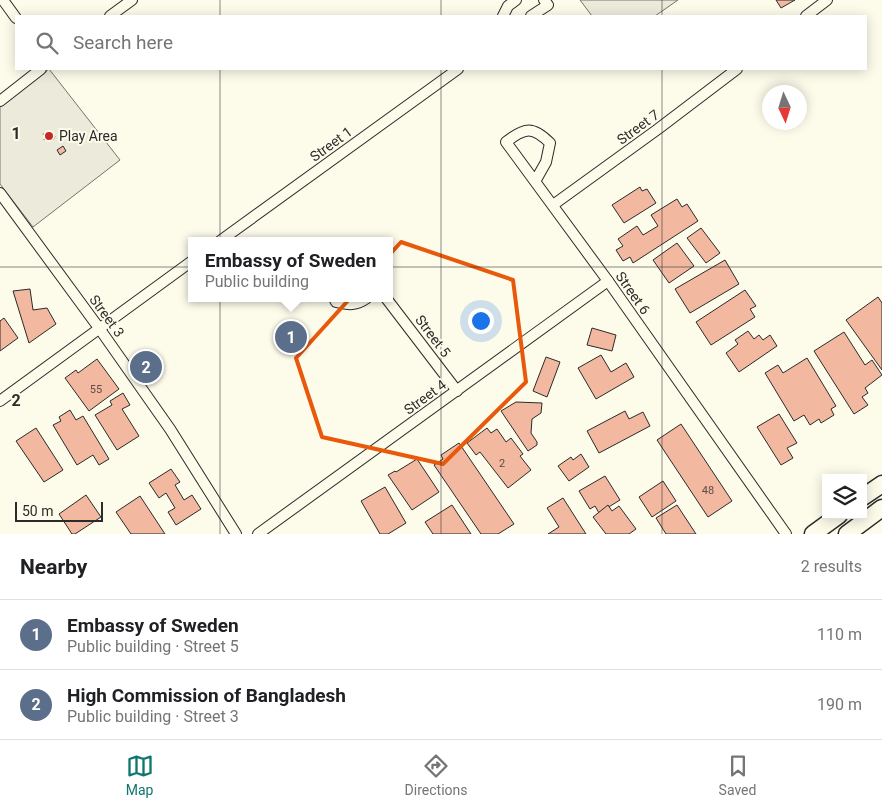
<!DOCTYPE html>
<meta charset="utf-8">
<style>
body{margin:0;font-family:Roboto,sans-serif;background:#f6f6f6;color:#202124}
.controls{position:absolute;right:15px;bottom:15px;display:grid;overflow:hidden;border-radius:0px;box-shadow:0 2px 12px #0003}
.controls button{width:45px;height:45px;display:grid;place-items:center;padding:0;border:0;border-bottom:1px solid #e0e0e0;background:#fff;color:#202124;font:25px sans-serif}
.compass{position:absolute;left:762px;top:85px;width:45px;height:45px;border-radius:50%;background:#fff;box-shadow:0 2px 12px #0003;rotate:176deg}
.scale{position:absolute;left:15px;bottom:12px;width:88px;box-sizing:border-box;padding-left:5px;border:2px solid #2b2b2b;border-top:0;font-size:14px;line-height:18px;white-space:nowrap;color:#2b2b2b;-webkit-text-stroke:4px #fdfbea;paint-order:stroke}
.you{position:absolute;left:480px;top:320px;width:18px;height:18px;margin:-12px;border:4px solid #fff;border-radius:50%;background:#1a73e8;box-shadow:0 0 0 8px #1a73e833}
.badge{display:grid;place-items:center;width:32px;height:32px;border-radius:50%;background:#0f766e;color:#fff;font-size:16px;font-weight:700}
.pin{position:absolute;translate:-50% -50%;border:2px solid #fff;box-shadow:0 1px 5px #0006}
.popup{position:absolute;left:188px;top:237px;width:205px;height:65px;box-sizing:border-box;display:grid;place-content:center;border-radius:0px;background:#fff;filter:drop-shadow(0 1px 4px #0005);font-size:16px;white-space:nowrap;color:#757577}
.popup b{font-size:19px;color:#202124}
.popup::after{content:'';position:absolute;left:50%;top:100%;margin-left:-10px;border:10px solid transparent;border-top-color:#fff}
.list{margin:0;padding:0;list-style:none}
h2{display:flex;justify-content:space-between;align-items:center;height:65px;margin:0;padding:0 20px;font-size:21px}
h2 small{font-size:16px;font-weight:400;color:#757577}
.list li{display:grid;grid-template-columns:32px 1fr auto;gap:15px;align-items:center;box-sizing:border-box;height:70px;padding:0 20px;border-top:1px solid #e0e0e0}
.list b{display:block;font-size:19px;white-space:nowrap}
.list p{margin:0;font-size:16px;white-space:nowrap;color:#757577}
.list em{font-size:16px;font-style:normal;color:#757577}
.icon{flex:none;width:28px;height:28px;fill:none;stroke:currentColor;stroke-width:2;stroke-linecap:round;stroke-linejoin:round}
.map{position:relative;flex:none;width:882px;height:534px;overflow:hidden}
.search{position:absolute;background:#fff;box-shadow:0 2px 12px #0003;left:15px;right:15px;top:15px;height:55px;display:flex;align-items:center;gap:12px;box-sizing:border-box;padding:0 18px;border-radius:0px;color:#757577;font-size:19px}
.sheet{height:205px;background:#fff}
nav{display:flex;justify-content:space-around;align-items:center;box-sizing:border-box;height:70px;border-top:1px solid #e0e0e0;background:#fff;font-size:14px;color:#757577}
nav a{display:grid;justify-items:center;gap:2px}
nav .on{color:#0f766e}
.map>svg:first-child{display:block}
</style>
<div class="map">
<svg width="882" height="534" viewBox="0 0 882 534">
<rect width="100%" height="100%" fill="#fdfbea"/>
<g fill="#ecebdb" stroke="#74746e">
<path d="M 580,0 L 678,0 L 655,16 L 592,16 Z"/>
<path d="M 49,69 L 120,160 L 33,227 L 0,184 L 0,106 Z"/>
</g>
<g fill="#f2b8a0" stroke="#2b2b2b">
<path d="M 776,0 L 795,0 L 781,8 Z"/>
<path d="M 50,132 L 55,136 L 53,140 L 47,138 L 44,140 L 45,137 L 43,134 Z"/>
<path d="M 63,146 L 66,151 L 60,155 L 57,150 Z"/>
<path d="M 640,187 L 642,191 L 647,189 L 656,203 L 624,223 L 612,205 Z"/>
<path d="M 677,199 L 682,207 L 687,204 L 698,221 L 633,263 L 630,257 L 623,261 L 616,250 L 623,246 L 618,239 L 637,226 L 643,235 L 658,226 L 651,215 Z"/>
<path d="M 701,228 L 720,253 L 706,263 L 687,238 Z"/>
<path d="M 677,243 L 694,266 L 669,283 L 653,260 Z"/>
<path d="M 725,260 L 739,284 L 690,313 L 675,289 Z"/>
<path d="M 30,289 L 33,310 L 47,308 L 56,324 L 29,343 L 13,291 Z"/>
<path d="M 745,290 L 756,306 L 750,309 L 755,317 L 711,345 L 696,322 Z"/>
<path d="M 878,297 L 882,303 L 882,370 L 846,320 Z"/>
<path d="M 4,318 L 18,338 L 0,351 L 0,321 Z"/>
<path d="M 592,328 L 616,335 L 612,351 L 587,345 Z"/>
<path d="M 748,331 L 754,339 L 759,335 L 763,340 L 770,335 L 777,346 L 739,372 L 726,353 L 738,344 L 735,340 Z"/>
<path d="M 844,332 L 865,365 L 872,360 L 882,375 L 865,388 L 868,393 L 862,397 L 868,405 L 854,414 L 814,351 Z"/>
<path d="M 601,355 L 611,372 L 626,363 L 634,377 L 596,399 L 578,368 Z"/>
<path d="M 546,357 L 560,362 L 547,397 L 533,391 Z"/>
<path d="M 807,358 L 836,406 L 831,409 L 834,415 L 821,423 L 819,419 L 810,425 L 804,415 L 794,421 L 765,373 L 778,365 L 783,373 Z"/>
<path d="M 97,359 L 119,389 L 89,411 L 65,378 L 76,370 L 78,373 Z"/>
<path d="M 123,393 L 130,405 L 122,409 L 139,436 L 117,450 L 95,415 L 112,405 L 110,401 Z"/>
<path d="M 516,402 L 542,403 L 541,413 L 532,419 L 531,433 L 537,442 L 537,445 L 528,451 L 501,411 Z"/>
<path d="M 70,410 L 76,420 L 83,416 L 109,459 L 99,465 L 93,455 L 77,465 L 53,425 L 61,421 L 59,417 Z"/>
<path d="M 625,411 L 629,419 L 643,412 L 650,426 L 599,453 L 587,431 Z"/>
<path d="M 779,414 L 797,443 L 787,448 L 793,458 L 781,465 L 757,427 Z"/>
<path d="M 681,424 L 732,501 L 708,517 L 657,440 Z"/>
<path d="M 36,428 L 63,470 L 44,482 L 16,441 Z"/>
<path d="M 487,428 L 491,433 L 497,429 L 506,442 L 511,438 L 523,454 L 520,456 L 531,470 L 508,488 L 480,452 L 476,455 L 467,443 Z"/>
<path d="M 459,443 L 514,524 L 498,534 L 481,534 L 434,465 L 443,459 L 441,455 Z"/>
<path d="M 581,454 L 589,467 L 569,481 L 558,466 L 571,457 L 573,460 Z"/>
<path d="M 417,459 L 439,492 L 412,510 L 388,475 L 395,471 L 396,472 Z"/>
<path d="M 171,469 L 180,482 L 175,485 L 184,500 L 192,495 L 201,509 L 176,525 L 168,512 L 175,508 L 166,493 L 159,498 L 149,483 Z"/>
<path d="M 605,476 L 620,500 L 599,513 L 595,506 L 590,509 L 579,491 Z"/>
<path d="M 663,481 L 676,501 L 652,517 L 639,497 Z"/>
<path d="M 385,487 L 406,523 L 388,534 L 380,534 L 361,501 Z"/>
<path d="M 86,495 L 101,517 L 75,534 L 72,534 L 59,514 Z"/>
<path d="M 140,496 L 165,534 L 131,534 L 116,512 Z"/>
<path d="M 563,498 L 586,534 L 548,534 L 559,527 L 547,508 Z"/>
<path d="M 452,505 L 471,534 L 433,534 L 425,522 Z"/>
<path d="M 608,505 L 612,511 L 619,506 L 636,529 L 629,534 L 606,534 L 593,517 Z"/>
<path d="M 677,505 L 696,534 L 666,534 L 656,518 Z"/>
</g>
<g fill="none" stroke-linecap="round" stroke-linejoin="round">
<defs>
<g id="minor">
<path d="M 3,0 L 16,18"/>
<path d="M 110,16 L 132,0"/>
<path d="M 503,16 L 508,6 L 516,0"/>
<path d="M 531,16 L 548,5 L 544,0"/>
<path d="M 806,16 L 827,0"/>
<path d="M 0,101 L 41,69"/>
<path d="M 537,178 L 546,162 L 550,143 C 533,126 525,127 506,142 L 608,281 L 786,534"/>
<path d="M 0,193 L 99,328 L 170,429 L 236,534"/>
<path d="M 553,205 L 658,129 L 737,69"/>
<path d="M 220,241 L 458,69"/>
<path d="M 334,298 L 336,302 C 349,305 356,306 367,298"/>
<path d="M 386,298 L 457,391"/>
<path d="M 0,401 L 192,261"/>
<path d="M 258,534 L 608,281"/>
</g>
<g id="primary">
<path d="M 863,497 L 882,484"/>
<path d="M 813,534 L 839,515"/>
<path d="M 847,534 L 882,508"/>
</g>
</defs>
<use href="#minor" stroke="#2b2b2b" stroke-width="12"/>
<use href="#primary" stroke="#2b2b2b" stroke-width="19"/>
<use href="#minor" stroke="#fdfbea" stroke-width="10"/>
<use href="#primary" stroke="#fdfbea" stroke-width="16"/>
</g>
<path fill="none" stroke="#e8590c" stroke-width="4" stroke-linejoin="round" d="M 401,242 L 513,280 L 526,382 L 443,464 L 322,437 L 296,358 Z"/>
<path fill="none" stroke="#2b2b2b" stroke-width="1" stroke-opacity="0.55" d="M 220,0 L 220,16M 441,0 L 441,16M 662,0 L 662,16M 220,69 L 220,534M 441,69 L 441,534M 662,69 L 662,534M 0,267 L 882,267"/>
<circle fill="#c62828" stroke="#fdfbea" stroke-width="2" cx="49" cy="136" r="5"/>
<g text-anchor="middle" stroke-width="4" stroke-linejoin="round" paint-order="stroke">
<g font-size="11" fill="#5d4e48">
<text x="96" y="393">55</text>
<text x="502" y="467">2</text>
<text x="708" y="494">48</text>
</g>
<g font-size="14" fill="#2b2b2b" stroke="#fdfbea">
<text transform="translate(638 127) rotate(-36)" y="5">Street 7</text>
<text transform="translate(331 144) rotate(-36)" y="5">Street 1</text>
<text transform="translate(633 293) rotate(55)" y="5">Street 6</text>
<text transform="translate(107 316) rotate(54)" y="5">Street 3</text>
<text transform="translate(433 336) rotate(53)" y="5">Street 5</text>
<text transform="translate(425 397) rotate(-36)" y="5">Street 4</text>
</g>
<g font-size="14" fill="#2b2b2b" stroke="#fdfbea" text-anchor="start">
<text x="59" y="141">Play Area</text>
</g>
</g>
<g font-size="16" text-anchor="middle" font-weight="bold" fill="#2b2b2b" stroke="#fdfbea" stroke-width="4" stroke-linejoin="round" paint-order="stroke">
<text x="16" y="139">1</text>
<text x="16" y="406">2</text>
</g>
</svg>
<div class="controls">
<button><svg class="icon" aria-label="layers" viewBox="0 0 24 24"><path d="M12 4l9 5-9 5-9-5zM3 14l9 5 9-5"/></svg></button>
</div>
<svg class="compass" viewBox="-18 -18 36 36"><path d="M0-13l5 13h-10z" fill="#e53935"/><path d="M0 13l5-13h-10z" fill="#757577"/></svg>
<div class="scale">50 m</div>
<div class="you"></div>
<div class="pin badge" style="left:291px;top:337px;background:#5c6f8a">1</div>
<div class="popup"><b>Embassy of Sweden</b>Public building</div>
<div class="pin badge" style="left:146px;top:367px;background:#5c6f8a">2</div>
<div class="search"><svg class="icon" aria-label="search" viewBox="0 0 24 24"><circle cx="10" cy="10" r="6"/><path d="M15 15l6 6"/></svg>Search here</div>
</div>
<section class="sheet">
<h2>Nearby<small>2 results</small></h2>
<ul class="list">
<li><span class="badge" style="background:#5c6f8a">1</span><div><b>Embassy of Sweden</b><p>Public building · Street 5</p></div><em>110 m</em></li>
<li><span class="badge" style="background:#5c6f8a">2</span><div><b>High Commission of Bangladesh</b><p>Public building · Street 3</p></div><em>190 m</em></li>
</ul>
</section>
<nav>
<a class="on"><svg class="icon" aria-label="map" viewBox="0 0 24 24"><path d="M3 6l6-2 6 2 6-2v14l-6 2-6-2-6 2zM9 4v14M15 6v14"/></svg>Map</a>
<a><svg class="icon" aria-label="directions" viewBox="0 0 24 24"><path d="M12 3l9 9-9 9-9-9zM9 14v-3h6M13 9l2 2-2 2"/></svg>Directions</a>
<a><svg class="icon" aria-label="saved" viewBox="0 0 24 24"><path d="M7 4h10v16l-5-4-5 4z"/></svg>Saved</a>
</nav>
